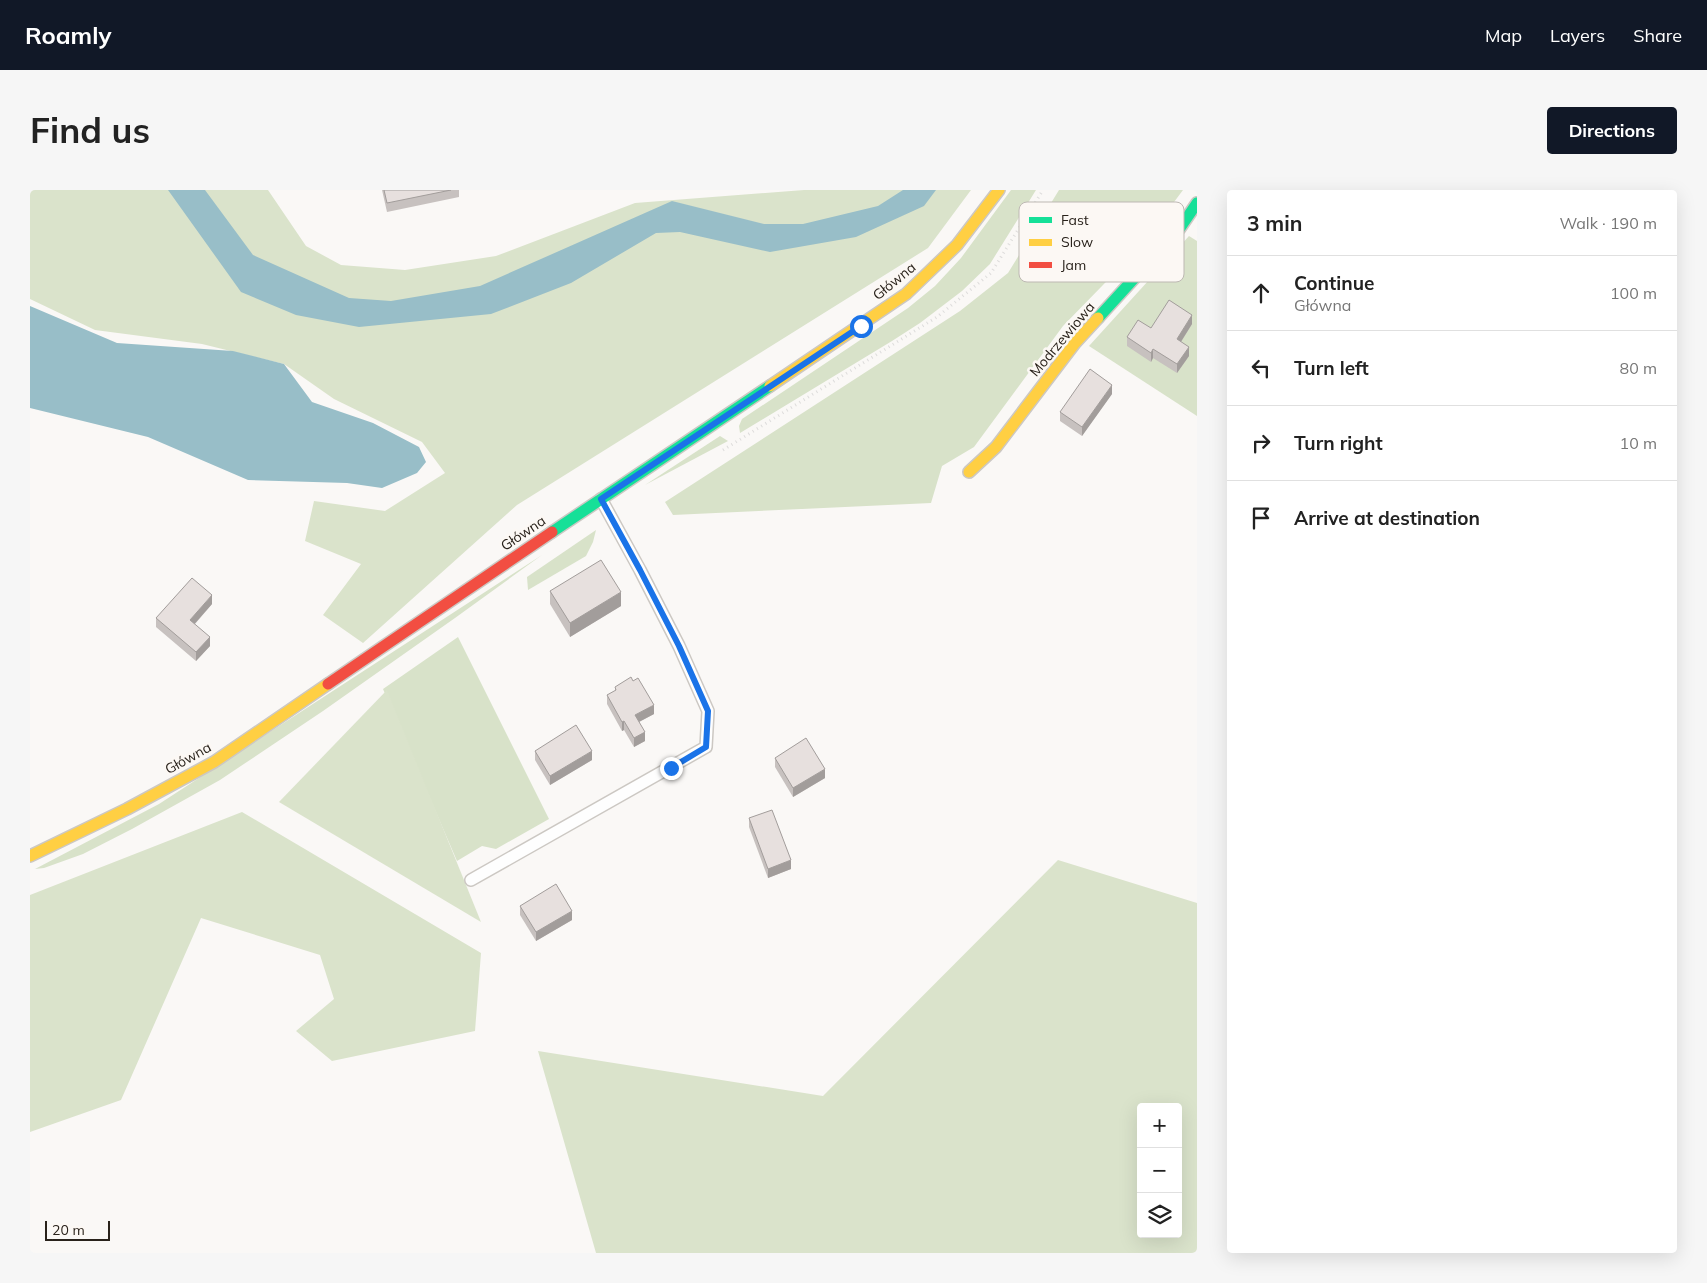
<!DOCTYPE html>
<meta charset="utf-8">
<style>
body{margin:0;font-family:Mulish,sans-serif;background:#f6f6f6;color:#222}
.controls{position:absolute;right:15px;bottom:15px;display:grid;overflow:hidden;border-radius:5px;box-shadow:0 5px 20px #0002}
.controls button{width:45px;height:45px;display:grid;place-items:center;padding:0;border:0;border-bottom:1px solid #e0e0e0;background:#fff;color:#222;font:25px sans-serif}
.scale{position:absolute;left:15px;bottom:12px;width:65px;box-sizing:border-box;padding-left:5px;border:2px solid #29221b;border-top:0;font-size:14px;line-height:18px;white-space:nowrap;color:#29221b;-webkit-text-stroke:4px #fcf8f4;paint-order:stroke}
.stop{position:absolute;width:15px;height:15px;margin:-11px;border:4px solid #1a73e8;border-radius:50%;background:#fff}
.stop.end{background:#1a73e8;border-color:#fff;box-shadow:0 1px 5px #0008}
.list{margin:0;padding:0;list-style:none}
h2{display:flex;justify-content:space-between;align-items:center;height:65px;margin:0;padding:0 20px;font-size:21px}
h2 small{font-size:16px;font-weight:400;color:#767676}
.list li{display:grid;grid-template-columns:32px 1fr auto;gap:15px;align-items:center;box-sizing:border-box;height:75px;padding:0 20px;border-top:1px solid #e0e0e0}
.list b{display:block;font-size:19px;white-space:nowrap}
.list p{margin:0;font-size:16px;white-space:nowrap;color:#767676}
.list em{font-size:16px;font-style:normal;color:#767676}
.icon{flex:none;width:28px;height:28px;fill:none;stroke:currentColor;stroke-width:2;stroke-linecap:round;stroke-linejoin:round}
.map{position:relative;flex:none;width:1167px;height:1063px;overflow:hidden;border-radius:5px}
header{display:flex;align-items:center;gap:30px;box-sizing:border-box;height:70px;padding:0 25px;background:#111827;color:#fff}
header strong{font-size:24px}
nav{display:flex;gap:28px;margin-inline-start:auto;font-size:18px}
.intro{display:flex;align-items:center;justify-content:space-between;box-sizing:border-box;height:120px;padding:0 30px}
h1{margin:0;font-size:35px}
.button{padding:12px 22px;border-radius:5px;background:#111827;color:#fff;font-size:18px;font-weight:700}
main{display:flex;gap:30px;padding:0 30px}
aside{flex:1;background:#fff;border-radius:5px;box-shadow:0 5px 20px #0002}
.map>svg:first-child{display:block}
</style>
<header>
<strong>Roamly</strong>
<nav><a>Map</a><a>Layers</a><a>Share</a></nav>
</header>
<div class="intro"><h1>Find us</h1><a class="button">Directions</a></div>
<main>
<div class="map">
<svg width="1167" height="1063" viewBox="0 0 1167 1063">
<rect width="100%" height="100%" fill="#faf8f6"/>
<g fill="#d8e2c9">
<path d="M 981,0 L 1006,0 L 960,74 L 932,101 L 890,133 L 862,151 L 710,243 L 709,236 L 712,229 L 878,118 L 905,96 L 931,68 Z"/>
<path d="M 1029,0 L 1153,0 L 1112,55 L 1033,136 L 944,257 L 912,276 L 901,313 L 643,325 L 635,312 L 930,121 L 978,83 Z"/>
<path d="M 1159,46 L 1167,51 L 1167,226 L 1059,156 Z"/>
<path d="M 690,246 L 698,251 L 615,295 Z"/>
<path d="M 566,340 L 563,352 L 556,366 L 498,400 L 497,387 Z"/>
<path d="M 512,365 L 425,428 L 293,521 L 190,590 L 102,639 L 53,664 L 14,678 L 5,679 L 129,614 Z"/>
<path d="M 428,447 L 519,629 L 466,659 L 452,656 L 427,671 L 353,499 Z"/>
</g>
<g fill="#dae3cb" fill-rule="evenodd">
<path d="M 0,0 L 238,0 L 276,56 L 311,75 L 375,80 L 466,66 L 605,13 L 774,0 L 941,0 L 898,58 L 487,315 L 333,453 L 293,425 L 331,374 L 275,351 L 284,311 L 355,321 L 415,283 L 392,252 L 304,209 L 254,174 L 172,154 L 65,140 L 0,109 Z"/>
<path d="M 357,500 L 451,732 L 249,612 Z"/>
<path d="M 212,622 L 451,763 L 445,841 L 302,871 L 266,841 L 304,809 L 290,765 L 171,728 L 91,910 L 0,942 L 0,705 Z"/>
<path d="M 1028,670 L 1167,713 L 1167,1063 L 566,1063 L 508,861 L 793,906 ZM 1111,917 L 1148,917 L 1148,1044 L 1111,1044 Z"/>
</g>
<g fill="#98bec8">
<path d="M 138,0 L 175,0 L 223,65 L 319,108 L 361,111 L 450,96 L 642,11 L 734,34 L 773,34 L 848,16 L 873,0 L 906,0 L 894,16 L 826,47 L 740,62 L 650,42 L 626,43 L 541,93 L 461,124 L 329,137 L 266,125 L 211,102 Z"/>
<path d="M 0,116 L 87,153 L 203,161 L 254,174 L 282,212 L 343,233 L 389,257 L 396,272 L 387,283 L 352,298 L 317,293 L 218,290 L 118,247 L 0,218 Z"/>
</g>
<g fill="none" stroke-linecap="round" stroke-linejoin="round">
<defs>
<path id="lane" d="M 441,690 L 676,557 L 678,521 L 649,456 L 610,380 L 571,309"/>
<g id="fast">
<path d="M 1068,128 L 1150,38 L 1167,13"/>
<path d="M 522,342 L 740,196"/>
</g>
<g id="slow">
<path d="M 740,196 L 876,104 L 927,55 L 969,0"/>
<path d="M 939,282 L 966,257 L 1045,153 L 1068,128"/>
<path d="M 0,666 L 97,619 L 184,572 L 298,494"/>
</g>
<path id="jam" d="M 298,494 L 522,342"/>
</defs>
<use href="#lane" stroke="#ccc8c3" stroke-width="14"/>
<use href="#fast" stroke="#ccc8c3" stroke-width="14"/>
<use href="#slow" stroke="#ccc8c3" stroke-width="14"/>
<use href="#jam" stroke="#ccc8c3" stroke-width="14"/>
<path stroke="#dddcdb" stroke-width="3" stroke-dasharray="1 4" stroke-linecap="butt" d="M 693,260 L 907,127 L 961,83 L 1013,0"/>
<use href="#lane" stroke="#fefefe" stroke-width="11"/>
<use href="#fast" stroke="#16e098" stroke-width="11"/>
<use href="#slow" stroke="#ffcf43" stroke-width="11"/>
<use href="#jam" stroke="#f24e42" stroke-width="11"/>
</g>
<g fill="#c7c1bf">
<path d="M 352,0 L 429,0 L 429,7 L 357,22 Z"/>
<path d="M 1162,134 L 1151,152 L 1159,166 L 1147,183 L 1123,168 L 1121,172 L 1097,156 L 1097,147 L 1121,138 Z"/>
<path d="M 1082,204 L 1052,246 L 1030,231 L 1030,222 Z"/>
<path d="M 520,401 L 591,416 L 540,447 L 520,414 Z"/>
<path d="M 182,414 L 165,434 L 180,456 L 166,471 L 126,437 L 126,428 Z"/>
<path d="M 585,497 L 624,524 L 609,532 L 615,551 L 604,557 L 594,540 L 592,541 L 577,514 L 577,505 L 585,501 Z"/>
<path d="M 505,561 L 562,570 L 520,595 L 505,570 Z"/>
<path d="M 745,568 L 795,588 L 763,607 L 745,577 Z"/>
<path d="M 719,628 L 761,679 L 738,688 L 719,637 Z"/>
<path d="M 490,716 L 542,730 L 506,751 L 490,725 Z"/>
</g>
<g fill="#a29d9b">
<path d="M 1162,125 L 1162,134 L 1147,158 L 1147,149 Z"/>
<path d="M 1159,157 L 1159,166 L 1147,183 L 1147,174 Z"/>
<path d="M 1123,159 L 1123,168 L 1121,172 L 1121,163 Z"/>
<path d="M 1082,195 L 1082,204 L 1052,246 L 1052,237 Z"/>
<path d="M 591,402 L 591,416 L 540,447 L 540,433 Z"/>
<path d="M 182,405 L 182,414 L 160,439 L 160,430 Z"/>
<path d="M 180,447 L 180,456 L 166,471 L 166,462 Z"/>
<path d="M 624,515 L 624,524 L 605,534 L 605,525 Z"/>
<path d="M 594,531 L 594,540 L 592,541 L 592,532 Z"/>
<path d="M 615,542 L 615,551 L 604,557 L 604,548 Z"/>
<path d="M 562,561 L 562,570 L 520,595 L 520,586 Z"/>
<path d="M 795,579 L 795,588 L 763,607 L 763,598 Z"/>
<path d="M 761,670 L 761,679 L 738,688 L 738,679 Z"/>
<path d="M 542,721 L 542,730 L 506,751 L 506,742 Z"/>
</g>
<g fill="#e7e0de" stroke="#a29d9b">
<path d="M 354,0 L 421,0 L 357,13 Z"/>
<path d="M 1139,110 L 1162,125 L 1147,149 L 1159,157 L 1147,174 L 1123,159 L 1121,163 L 1097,147 L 1108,130 L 1121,138 Z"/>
<path d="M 1060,179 L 1082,195 L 1052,237 L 1030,222 Z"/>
<path d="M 571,370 L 591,402 L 540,433 L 520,401 Z"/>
<path d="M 162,388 L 182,405 L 160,430 L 180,447 L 166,462 L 126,428 Z"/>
<path d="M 601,487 L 603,491 L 608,488 L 624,515 L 605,525 L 615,542 L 604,548 L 594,531 L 592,532 L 577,505 L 586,500 L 585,497 Z"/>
<path d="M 546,535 L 562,561 L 520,586 L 505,561 Z"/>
<path d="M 776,548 L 795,579 L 763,598 L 745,568 Z"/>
<path d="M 742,620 L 761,670 L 738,679 L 719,628 Z"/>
<path d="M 526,694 L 542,721 L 506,742 L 490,716 Z"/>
</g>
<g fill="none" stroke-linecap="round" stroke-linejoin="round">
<path stroke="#1a73e8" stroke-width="6" d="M 641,578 L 676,557 L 678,521 L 649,456 L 610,380 L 571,309 L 831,136"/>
</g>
<g text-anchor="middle" stroke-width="5" stroke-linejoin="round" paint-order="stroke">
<g font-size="14" fill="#29221b" stroke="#fcf8f4">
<text transform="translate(864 91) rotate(-39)" y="5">Główna</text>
<text transform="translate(1032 149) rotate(-50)" y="5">Modrzewiowa</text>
<text transform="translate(493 343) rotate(-34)" y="5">Główna</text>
<text transform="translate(158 568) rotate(-29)" y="5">Główna</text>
</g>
</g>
<rect x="989" y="12" width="165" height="80" rx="8" fill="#fcf8f4" stroke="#bdb8b3" stroke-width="1"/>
<rect x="999" y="27" width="23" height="6" fill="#16e098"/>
<rect x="999" y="49" width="23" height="7" fill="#ffcf43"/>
<rect x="999" y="72" width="23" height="6" fill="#f24e42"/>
<g font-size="14" fill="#29221b">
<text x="1031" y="35">Fast</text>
<text x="1031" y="57">Slow</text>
<text x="1031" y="80">Jam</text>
</g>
</svg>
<div class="controls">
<button>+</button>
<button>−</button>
<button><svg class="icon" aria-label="layers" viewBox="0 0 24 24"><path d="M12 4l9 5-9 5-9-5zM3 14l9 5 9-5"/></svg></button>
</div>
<div class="scale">20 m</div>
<div class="stop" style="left:831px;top:136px"></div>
<div class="stop end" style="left:641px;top:578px"></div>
</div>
<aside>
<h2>3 min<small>Walk · 190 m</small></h2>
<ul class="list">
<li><svg class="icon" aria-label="ahead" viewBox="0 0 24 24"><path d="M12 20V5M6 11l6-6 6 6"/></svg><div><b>Continue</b><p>Główna</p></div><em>100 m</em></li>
<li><svg class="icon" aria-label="left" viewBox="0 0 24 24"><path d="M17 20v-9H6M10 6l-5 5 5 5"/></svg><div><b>Turn left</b></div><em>80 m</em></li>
<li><svg class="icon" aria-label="right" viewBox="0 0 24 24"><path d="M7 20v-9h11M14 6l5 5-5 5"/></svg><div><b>Turn right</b></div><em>10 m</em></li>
<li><svg class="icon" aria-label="arrive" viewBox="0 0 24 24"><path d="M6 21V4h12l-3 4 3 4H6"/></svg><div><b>Arrive at destination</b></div></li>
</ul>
</aside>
</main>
